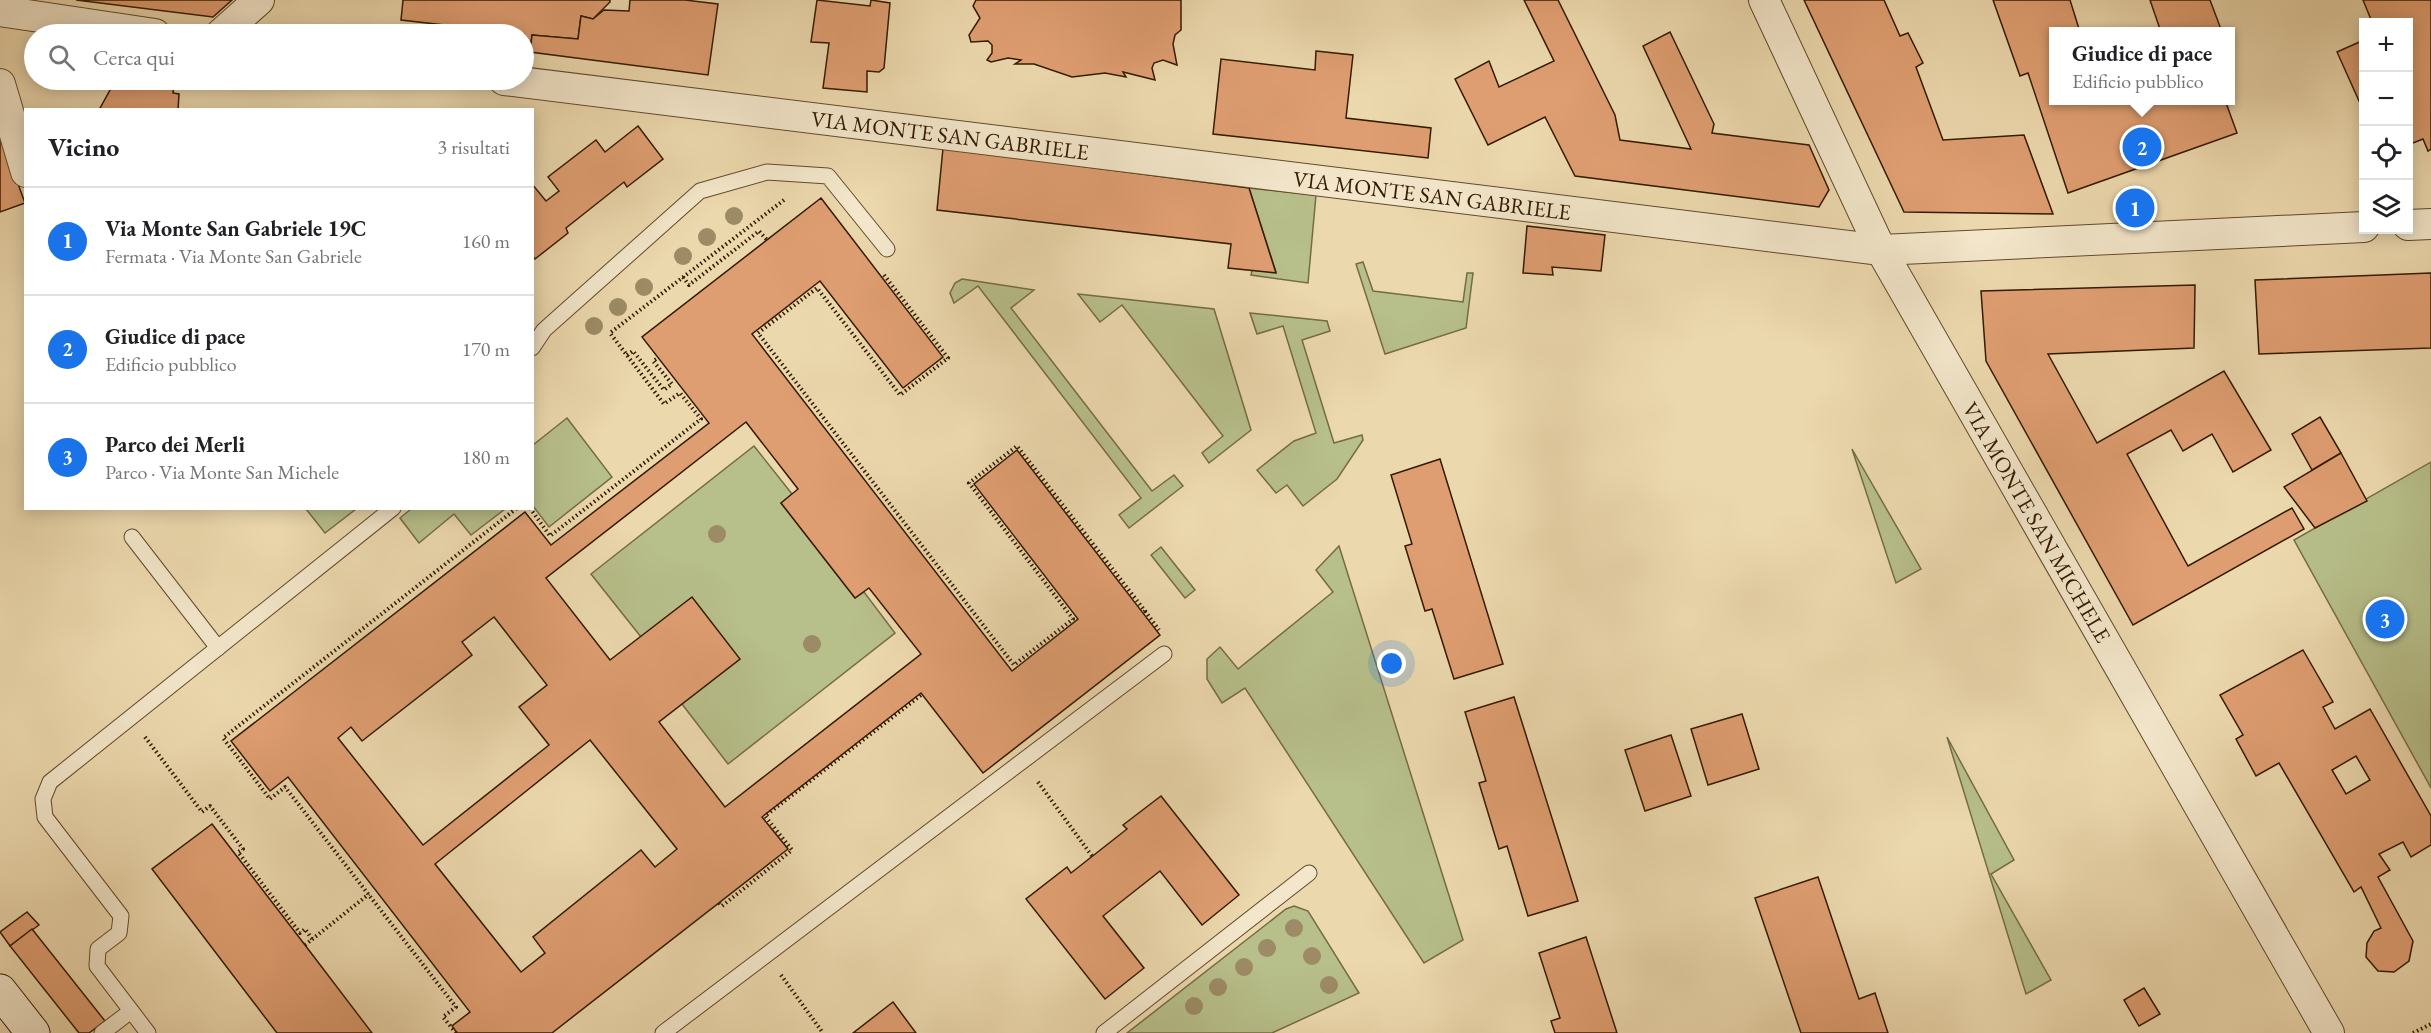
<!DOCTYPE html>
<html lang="it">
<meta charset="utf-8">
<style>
body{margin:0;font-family:"EB Garamond",serif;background:#f2f2f2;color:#202124}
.controls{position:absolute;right:18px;top:18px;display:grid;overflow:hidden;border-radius:0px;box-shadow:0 3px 15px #0003}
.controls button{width:54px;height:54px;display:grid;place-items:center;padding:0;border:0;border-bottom:2px solid #e0e0e0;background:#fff;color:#202124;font:30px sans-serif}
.you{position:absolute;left:1392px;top:664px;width:21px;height:21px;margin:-15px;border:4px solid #fff;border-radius:50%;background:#1a73e8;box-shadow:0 0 0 9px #1a73e833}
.badge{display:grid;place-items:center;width:39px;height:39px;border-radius:50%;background:#1a73e8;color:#fff;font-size:20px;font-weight:700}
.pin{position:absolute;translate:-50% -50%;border:3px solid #fff;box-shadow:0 2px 6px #0006}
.popup{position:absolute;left:2049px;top:27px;width:186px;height:78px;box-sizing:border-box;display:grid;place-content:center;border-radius:0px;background:#fff;filter:drop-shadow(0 2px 4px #0005);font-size:20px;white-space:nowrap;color:#757577}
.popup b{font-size:22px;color:#202124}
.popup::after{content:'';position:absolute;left:50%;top:100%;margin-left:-12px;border:12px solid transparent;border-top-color:#fff}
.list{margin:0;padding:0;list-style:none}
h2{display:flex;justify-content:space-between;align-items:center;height:78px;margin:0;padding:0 24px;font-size:26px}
h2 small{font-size:20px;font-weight:400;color:#757577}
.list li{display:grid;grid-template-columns:39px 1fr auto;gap:18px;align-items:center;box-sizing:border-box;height:108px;padding:0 24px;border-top:2px solid #e0e0e0}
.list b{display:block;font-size:22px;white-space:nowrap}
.list p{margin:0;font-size:20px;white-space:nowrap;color:#757577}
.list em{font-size:20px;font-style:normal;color:#757577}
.icon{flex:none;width:33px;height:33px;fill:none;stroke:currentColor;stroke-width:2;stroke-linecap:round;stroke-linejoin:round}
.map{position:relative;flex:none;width:2431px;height:1033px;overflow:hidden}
.search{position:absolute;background:#fff;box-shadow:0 3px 15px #0003;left:24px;top:24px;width:510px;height:66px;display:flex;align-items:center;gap:15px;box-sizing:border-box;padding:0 21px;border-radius:33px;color:#757577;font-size:22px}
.panel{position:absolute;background:#fff;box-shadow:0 3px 15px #0003;left:24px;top:108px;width:510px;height:402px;border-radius:0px}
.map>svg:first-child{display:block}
</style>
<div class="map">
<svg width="2431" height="1033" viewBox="0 0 2431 1033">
<rect width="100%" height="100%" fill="#ecd8ad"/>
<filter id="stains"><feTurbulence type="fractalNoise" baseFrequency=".00333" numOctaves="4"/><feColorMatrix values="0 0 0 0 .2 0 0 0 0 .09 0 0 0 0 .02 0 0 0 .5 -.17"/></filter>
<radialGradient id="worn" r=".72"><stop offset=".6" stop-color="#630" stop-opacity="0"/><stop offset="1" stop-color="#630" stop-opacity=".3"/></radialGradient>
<g fill="#b7bf8a" stroke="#756c45" stroke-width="1.5">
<path d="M 1249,188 L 1316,195 L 1308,283 L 1251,275 L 1252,270 L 1276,272 Z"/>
<path d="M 1363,262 L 1373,291 L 1463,302 L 1467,273 L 1473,273 L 1466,328 L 1385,354 L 1356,264 Z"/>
<path d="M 962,279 L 1034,290 L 1011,308 L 1152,491 L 1174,475 L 1183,486 L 1129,528 L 1119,515 L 1141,498 L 978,286 L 954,303 L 950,293 L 955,283 Z"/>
<path d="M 1078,294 L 1214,309 L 1251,430 L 1209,463 L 1202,453 L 1223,436 L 1122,305 L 1100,322 Z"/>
<path d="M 1250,313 L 1327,321 L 1330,331 L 1302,340 L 1334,443 L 1362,435 L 1363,440 L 1337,479 L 1303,506 L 1287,485 L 1276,493 L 1257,470 L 1294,441 L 1316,433 L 1283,326 L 1257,334 Z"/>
<path d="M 567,418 L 612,477 L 549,527 L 533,506 L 533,445 Z"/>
<path d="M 754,446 L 792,494 L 781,503 L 855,598 L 864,592 L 895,633 L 728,764 L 682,704 L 641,637 L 591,574 Z"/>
<path d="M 1852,449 L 1921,569 L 1896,583 Z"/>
<path d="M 2431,462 L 2431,788 L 2294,540 Z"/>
<path d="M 306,509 L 356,509 L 325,533 Z"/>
<path d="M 411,509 L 411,508 L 505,509 L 471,535 L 454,514 L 419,543 L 400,518 Z"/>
<path d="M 1339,546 L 1463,940 L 1424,963 L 1245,688 L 1222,703 L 1207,679 L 1207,659 L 1220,647 L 1238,669 L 1333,592 L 1316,570 Z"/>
<path d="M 1161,547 L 1195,590 L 1185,598 L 1151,555 Z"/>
<path d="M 1947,737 L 2014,860 L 1991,874 L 2051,980 L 2026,994 Z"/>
<path d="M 1294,906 L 1308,911 L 1359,993 L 1272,1033 L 1127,1033 L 1286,909 Z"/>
</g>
<g fill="#df9e71" stroke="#331a00" stroke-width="1.5" fill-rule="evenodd">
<path d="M 76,0 L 232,0 L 213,17 Z"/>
<path d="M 403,0 L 610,0 L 610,2 L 593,19 L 581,16 L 578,39 L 532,35 L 530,52 L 524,52 L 524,34 L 478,34 L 479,29 L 401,20 Z"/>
<path d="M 630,0 L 685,0 L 718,4 L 708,75 L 530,52 L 532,35 L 578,39 L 581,16 L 593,19 L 604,10 L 629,11 Z"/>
<path d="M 817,0 L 870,6 L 871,0 L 890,3 L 884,68 L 879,72 L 867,71 L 867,92 L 823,88 L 829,43 L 811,42 Z"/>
<path d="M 976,0 L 1181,0 L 1181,30 L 1175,35 L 1173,44 L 1177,65 L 1163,60 L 1154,63 L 1152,68 L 1155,80 L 1123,72 L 1126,77 L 1105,73 L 1072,77 L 1034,64 L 1015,64 L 1021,60 L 1008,58 L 991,62 L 987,60 L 992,53 L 992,45 L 988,41 L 971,42 L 969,35 L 980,18 L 973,6 Z"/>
<path d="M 1524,0 L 1558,0 L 1615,115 L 1620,140 L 1691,149 L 1643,46 L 1670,32 L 1714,124 L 1712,133 L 1809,145 L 1829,190 L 1819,207 L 1575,176 L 1545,117 L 1488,145 L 1455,79 L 1489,61 L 1499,87 L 1554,61 Z"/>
<path d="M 1804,0 L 1884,0 L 1900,36 L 1908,33 L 1923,63 L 1916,67 L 1943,140 L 2024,135 L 2053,214 L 1904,212 Z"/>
<path d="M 1993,0 L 2070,0 L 2080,32 L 2054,32 L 2054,100 L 2225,100 L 2237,133 L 2068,193 L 2028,73 L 2020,76 Z"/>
<path d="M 2150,0 L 2210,0 L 2222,32 L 2161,32 Z"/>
<path d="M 2363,0 L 2431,0 L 2431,149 L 2428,151 L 2423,139 L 2408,145 L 2408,22 L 2372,22 Z"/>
<path d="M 2364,40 L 2364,112 L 2337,52 Z"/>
<path d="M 1316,51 L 1353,55 L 1346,118 L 1431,128 L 1428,158 L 1213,134 L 1221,59 L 1315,70 Z"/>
<path d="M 110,80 L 175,80 L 173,93 L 179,94 L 178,110 L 99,110 L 110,90 Z"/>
<path d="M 638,126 L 663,159 L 627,187 L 624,182 L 566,228 L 568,233 L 535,259 L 532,255 L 532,184 L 546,201 L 559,191 L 548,177 L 596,140 L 605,152 Z"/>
<path d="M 0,134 L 25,203 L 0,212 Z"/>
<path d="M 943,148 L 1249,188 L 1276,273 L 1228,268 L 1231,244 L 937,210 Z"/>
<path d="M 821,198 L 943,357 L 903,388 L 820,281 L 752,334 L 1012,671 L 1078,619 L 974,484 L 1017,450 L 1160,635 L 983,773 L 921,693 L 762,817 L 788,849 L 552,1033 L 457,1033 L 452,1026 L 470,1012 L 288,777 L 270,791 L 231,741 L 525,512 L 551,545 L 709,423 L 642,337 ZM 746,422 L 798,489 L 781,503 L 855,598 L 869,588 L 921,654 L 725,807 L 659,722 L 740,659 L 692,597 L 610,660 L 546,578 ZM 494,617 L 547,685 L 519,707 L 549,745 L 423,845 L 338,738 L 351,727 L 362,741 L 472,655 L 462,642 ZM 590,740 L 677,849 L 655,867 L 641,850 L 533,937 L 545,953 L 521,972 L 435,864 Z"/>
<path d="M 1527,226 L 1605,235 L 1601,271 L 1552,267 L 1553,275 L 1523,273 Z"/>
<path d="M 2431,273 L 2431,348 L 2259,354 L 2255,280 Z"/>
<path d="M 2195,285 L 2194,348 L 2048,354 L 2097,443 L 2224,371 L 2271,450 L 2233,472 L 2212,434 L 2183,451 L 2171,430 L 2127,454 L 2188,566 L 2292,508 L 2304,529 L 2133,625 L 1986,361 L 1981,291 Z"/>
<path d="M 2320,417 L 2341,453 L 2312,470 L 2292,434 Z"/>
<path d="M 2341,453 L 2367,501 L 2315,528 L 2284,487 Z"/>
<path d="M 1440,459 L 1503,664 L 1454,679 L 1432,609 L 1425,611 L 1405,546 L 1412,544 L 1391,475 Z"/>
<path d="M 2303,650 L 2333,702 L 2323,707 L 2335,729 L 2370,709 L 2431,816 L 2431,845 L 2411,857 L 2403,842 L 2379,854 L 2390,870 L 2378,877 L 2413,941 L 2409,961 L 2394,972 L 2378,971 L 2366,957 L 2367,943 L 2374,931 L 2381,928 L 2361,887 L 2354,892 L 2279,763 L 2256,776 L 2236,739 L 2243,735 L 2220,695 ZM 2356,756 L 2370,780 L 2346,794 L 2332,770 Z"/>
<path d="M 1514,697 L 1578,901 L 1528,916 L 1507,846 L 1499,849 L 1479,783 L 1486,781 L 1465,712 Z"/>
<path d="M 1742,714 L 1759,769 L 1708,785 L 1691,729 Z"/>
<path d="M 1671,735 L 1691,796 L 1645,811 L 1625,750 Z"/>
<path d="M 1161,796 L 1239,895 L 1202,925 L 1160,871 L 1103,916 L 1144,968 L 1105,999 L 1026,899 L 1067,867 L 1071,873 L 1127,829 L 1123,825 Z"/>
<path d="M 212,824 L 305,945 L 372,1033 L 277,1033 L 152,869 Z"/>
<path d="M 1818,877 L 1859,999 L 1875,993 L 1888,1033 L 1801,1033 L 1755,898 Z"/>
<path d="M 27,912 L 39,925 L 10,946 L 0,932 Z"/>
<path d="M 32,929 L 105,1021 L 89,1033 L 79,1033 L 10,946 Z"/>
<path d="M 1586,937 L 1617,1033 L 1555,1033 L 1551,1021 L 1560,1018 L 1539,953 Z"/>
<path d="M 2144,988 L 2160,1014 L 2139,1026 L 2124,1000 Z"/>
<path d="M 893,1002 L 916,1033 L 853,1033 Z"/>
</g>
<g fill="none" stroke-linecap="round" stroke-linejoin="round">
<defs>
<g id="lane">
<path d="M 532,348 L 544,330 L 700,191 L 767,172 L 828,176 L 887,249"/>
<path d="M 132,537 L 218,648"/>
<path d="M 102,1033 L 131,1011"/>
<path d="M 148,1033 L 97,966 L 98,949 L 119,933 L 121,916 L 45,817 L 43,799 L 50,782 L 393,508"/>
<path d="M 663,1033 L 1164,654"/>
<path d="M 1104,1033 L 1309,873"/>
</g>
<g id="street">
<path d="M 1764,0 L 1881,250 L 2329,1033"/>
<path d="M 0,11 L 155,34"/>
<path d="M 221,34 L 259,0"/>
<path d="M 504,80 L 1881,250 L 2364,227"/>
<path d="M 0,84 L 26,172"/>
<path d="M 2408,225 L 2431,224"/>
</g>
<path id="secondary" d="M 0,991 L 33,1033"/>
</defs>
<use href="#lane" stroke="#614a2b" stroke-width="17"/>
<use href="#street" stroke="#614a2b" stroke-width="32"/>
<use href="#secondary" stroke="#331a00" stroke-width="35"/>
<g stroke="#331a00" stroke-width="4" stroke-dasharray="1.5 3" stroke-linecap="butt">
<path d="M 884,275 L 948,358 L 900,395 L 817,288 L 758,333 L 1014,665 L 1073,619 L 969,483 L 1017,446 L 1145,611 L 1143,613"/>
<path d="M 683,277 L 689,285 L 759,231 L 767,240"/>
<path d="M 627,355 L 633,351 L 664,390 L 672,384 L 653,361 L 658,358"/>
<path d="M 530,508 L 550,536 L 701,419 L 680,393 L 664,404 L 610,333 L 784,200"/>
<path d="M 1145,611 L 1159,630"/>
<path d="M 145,737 L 202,812 L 210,806 L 243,849 L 238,852 L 300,933 L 305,929 L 312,939"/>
<path d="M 1038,782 L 1092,856"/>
<path d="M 719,903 L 722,906 L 792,850 L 765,816 L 921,695"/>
<path d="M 305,945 L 369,894"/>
<path d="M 781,975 L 823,1033"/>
<path d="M 456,1033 L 443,1017 L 456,1007 L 285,787 L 270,799 L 223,738 L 517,508"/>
<path d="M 2413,1033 L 2431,1024"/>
</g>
<use href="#lane" stroke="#f3e6ca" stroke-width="15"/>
<use href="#street" stroke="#f3e6ca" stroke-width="30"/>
<use href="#secondary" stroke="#f3e6ca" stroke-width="33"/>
</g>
<g fill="#9c8b64">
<circle cx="734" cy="216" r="9"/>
<circle cx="707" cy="237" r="9"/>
<circle cx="683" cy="256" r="9"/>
<circle cx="644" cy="287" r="9"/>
<circle cx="618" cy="307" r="9"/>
<circle cx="594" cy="326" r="9"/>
<circle cx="717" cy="534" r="9"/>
<circle cx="812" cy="644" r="9"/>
<circle cx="1294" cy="928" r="9"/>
<circle cx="1267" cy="948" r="9"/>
<circle cx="1312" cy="956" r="9"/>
<circle cx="1244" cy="967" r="9"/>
<circle cx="1329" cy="985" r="9"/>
<circle cx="1218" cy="987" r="9"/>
<circle cx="1194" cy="1006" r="9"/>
</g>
<g text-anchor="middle" stroke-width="4.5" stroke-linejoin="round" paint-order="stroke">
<g font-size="22" fill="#331a00" stroke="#f3e6ca">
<text transform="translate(950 135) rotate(7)" y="8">VIA MONTE SAN GABRIELE</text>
<text transform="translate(1432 195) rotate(7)" y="8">VIA MONTE SAN GABRIELE</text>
<text transform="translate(2037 522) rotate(60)" y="8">VIA MONTE SAN MICHELE</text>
</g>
</g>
<rect width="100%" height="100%" filter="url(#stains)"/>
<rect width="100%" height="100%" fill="url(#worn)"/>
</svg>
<div class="controls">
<button>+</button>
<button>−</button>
<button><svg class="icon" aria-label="locate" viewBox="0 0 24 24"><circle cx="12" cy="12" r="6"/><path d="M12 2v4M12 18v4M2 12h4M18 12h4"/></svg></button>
<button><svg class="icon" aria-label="layers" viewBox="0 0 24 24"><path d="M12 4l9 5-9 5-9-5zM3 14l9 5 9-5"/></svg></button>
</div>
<div class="you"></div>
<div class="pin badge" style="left:2135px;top:208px">1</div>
<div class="pin badge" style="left:2142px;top:147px">2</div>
<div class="popup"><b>Giudice di pace</b>Edificio pubblico</div>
<div class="pin badge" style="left:2385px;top:619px">3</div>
<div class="search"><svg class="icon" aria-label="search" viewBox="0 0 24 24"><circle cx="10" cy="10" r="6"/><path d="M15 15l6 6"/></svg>Cerca qui</div>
<section class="panel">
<h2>Vicino<small>3 risultati</small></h2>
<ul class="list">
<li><span class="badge">1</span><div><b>Via Monte San Gabriele 19C</b><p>Fermata · Via Monte San Gabriele</p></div><em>160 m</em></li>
<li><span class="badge">2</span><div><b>Giudice di pace</b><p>Edificio pubblico</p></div><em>170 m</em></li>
<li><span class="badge">3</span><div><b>Parco dei Merli</b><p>Parco · Via Monte San Michele</p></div><em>180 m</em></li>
</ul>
</section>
</div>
